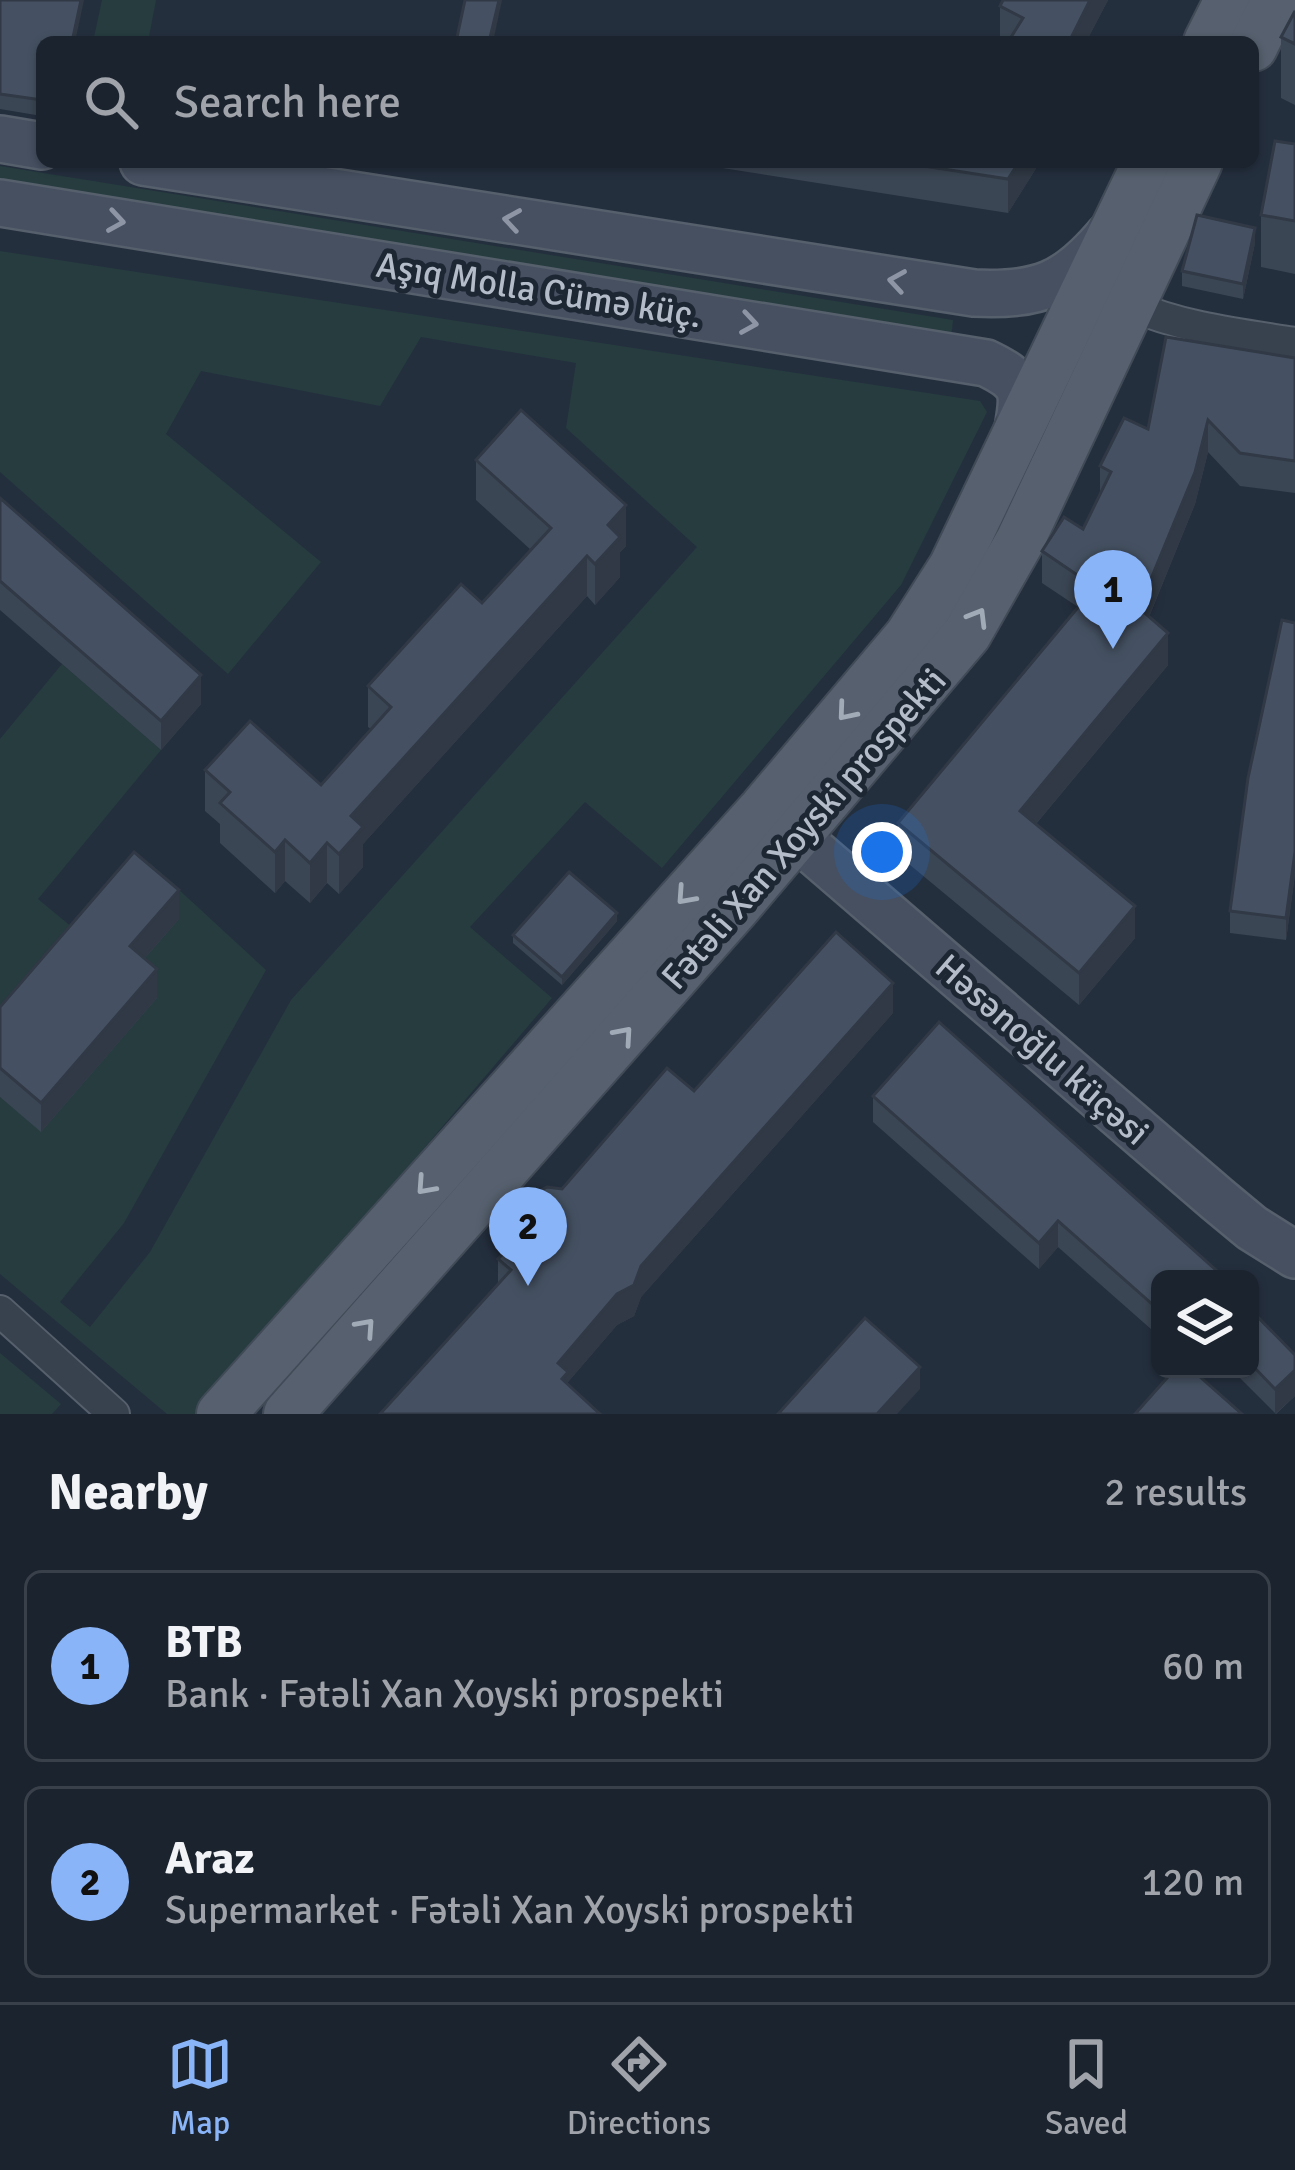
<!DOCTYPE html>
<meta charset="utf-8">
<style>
body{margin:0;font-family:Signika,sans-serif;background:#242b36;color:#f1f3f6}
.controls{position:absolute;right:36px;bottom:36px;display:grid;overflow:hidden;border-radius:18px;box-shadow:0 3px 9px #0004}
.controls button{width:108px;height:108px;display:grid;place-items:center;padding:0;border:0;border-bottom:3px solid #39404a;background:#1b232e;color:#f1f3f6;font:60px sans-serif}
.you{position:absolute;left:882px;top:852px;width:42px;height:42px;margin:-30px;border:9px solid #fff;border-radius:50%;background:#1a73e8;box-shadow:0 0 0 18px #1a73e833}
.badge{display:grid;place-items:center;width:78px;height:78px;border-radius:50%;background:#8ab4f8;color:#111;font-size:39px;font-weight:700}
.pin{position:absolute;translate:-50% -99px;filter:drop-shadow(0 3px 6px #0008)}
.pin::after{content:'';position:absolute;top:63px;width:42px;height:36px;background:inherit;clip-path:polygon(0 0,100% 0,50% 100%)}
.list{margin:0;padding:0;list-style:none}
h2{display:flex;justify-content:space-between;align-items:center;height:156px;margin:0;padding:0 48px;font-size:51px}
h2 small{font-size:39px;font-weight:400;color:#a0a4aa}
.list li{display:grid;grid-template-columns:78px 1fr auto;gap:36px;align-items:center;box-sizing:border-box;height:192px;margin:0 24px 24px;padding:0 24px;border:3px solid #39404a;border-radius:18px}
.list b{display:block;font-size:45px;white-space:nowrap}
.list p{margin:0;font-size:39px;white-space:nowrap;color:#a0a4aa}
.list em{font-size:39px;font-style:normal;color:#a0a4aa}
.icon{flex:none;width:66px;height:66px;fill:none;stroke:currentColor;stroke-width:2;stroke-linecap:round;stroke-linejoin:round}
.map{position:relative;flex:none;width:1295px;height:1414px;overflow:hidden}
.search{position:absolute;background:#1b232e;box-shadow:0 3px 9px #0004;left:36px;right:36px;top:36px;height:132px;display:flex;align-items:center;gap:30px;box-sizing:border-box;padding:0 42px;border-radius:18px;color:#a0a4aa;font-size:45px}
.sheet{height:588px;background:#1b232e}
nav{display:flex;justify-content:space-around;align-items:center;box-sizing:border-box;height:168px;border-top:3px solid #39404a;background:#1b232e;font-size:33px;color:#a0a4aa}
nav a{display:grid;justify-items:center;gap:6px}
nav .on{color:#8ab4f8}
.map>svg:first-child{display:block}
</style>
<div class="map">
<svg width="1295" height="1414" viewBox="0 0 1295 1414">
<rect width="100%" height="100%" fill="#242f3e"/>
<g fill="#263c3f">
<path d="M 102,0 L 156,0 L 148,42 L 93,42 Z"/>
<path d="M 0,166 L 953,320 L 951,339 L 0,185 Z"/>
<path d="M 0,251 L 980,401 L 987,412 L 901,585 L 662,868 L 585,802 L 470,927 L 552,998 L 198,1414 L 167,1414 L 0,1274 L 0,1097 L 41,1131 L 156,998 L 130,975 L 134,881 L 151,864 L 266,970 L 124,1223 L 60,1302 L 90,1327 L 150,1252 L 291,1000 L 697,547 L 566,428 L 576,363 L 421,337 L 380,406 L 201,371 L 166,434 L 321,562 L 228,674 L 0,472 Z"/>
<path d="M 62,664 L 161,750 L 38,899 L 85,938 L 0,1036 L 0,739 Z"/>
<path d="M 0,1353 L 61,1404 L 52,1414 L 0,1414 Z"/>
</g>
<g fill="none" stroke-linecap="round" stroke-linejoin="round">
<defs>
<g id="street">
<path d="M 1130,305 C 1183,328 1238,334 1295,343"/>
<path d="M 0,1311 L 114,1414"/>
</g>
<g id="secondary">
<path d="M 0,139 L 42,146"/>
<path d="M 143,162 L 974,293 C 1039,296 1067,285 1109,235"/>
<path d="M 0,203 L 986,363 C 1028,383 1024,393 1017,435"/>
<path d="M 770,814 L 1217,1199 L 1252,1228 L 1295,1255"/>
</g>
<g id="primary">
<path d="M 1208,42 L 1229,0"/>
<path d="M 1253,47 L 1276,0"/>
<path d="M 221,1414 L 763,809 L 909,636 L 953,567 L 1147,162"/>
<path d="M 288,1414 L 736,907 L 967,634 L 1020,541 L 1198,162"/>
</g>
</defs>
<use href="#street" stroke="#565f6c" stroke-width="34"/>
<use href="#secondary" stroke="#565f6c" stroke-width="50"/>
<use href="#primary" stroke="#414a57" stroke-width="52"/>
<use href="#street" stroke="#38414e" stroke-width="30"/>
<use href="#secondary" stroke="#465061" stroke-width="45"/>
<use href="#primary" stroke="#56606e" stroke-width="48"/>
</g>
<g fill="#3b4654">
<path d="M 0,0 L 42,42 L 42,116 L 0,109 Z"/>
<path d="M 1108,0 L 1086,42 L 1004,42 L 1000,40 L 1000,6 Z"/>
<path d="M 1295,11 L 1295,105 L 1281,98 L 1281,37 Z"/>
<path d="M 1295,144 L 1295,274 L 1261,267 L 1261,215 Z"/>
<path d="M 438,162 L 476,162 L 475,168 Z"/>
<path d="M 684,162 L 1040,162 L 1008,213 Z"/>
<path d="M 1255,243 L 1243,299 L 1182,286 L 1182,271 Z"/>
<path d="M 1295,358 L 1295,493 L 1240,486 L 1208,452 L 1195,504 L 1149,617 L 1168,665 L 1036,824 L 1135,938 L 1079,1005 L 898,855 L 898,823 L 1078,607 L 1042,583 L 1042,551 L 1083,529 L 1100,494 L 1100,466 L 1148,429 Z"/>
<path d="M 476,460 L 626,546 L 620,552 L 620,577 L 595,605 L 587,596 L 363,844 L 363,867 L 339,894 L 327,883 L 310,903 L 285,881 L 275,893 L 220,843 L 220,824 L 205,811 L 205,770 L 321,785 L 371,729 L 368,727 L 368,686 L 482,603 L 531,550 L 476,500 Z"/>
<path d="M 0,498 L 201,704 L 161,750 L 0,610 Z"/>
<path d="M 1295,623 L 1295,874 L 1286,940 L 1230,933 L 1230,911 Z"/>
<path d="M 179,919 L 145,958 L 157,998 L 41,1132 L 0,1097 L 0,1007 Z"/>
<path d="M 617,921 L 562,985 L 513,943 L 513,935 Z"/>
<path d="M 893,1013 L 641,1297 L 634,1316 L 617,1325 L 568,1382 L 380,1414 L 498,1284 L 498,1259 L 527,1228 L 527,1210 L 562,1189 L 694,1091 Z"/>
<path d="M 873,1096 L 1160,1279 L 1160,1337 L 1058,1247 L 1039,1269 L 873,1122 Z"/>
<path d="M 1250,1309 L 1295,1355 L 1295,1396 L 1276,1414 L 1231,1369 L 1250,1369 Z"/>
</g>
<g fill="#303945">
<path d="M 81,0 L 84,0 L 75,42 L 72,42 Z"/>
<path d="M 499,0 L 502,0 L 493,42 L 489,42 Z"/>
<path d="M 1090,0 L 1108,0 L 1086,42 L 1069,42 Z"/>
<path d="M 1019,162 L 1040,162 L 1008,213 L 1008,179 Z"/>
<path d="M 1255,228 L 1255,243 L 1243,299 L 1243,284 Z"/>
<path d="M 1208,420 L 1208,452 L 1195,504 L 1139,641 L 1139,608 Z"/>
<path d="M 626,505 L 626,546 L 620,552 L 620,577 L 595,605 L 595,564 L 608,525 Z"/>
<path d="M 587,556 L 587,596 L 363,844 L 363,867 L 339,894 L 339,854 L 351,816 Z"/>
<path d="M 1168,633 L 1168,665 L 1020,843 L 1020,811 Z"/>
<path d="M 201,675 L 201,704 L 161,750 L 161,721 Z"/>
<path d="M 285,840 L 285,881 L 275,893 L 275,852 Z"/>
<path d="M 327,843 L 327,883 L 310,903 L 310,863 Z"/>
<path d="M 1295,852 L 1295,874 L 1286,940 L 1286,918 Z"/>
<path d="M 179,890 L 179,919 L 130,975 L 130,946 Z"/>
<path d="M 1135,906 L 1135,938 L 1079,1005 L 1079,973 Z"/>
<path d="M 617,913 L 617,921 L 562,985 L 562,977 Z"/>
<path d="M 157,969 L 157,998 L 41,1132 L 41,1103 Z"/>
<path d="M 893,983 L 893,1013 L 641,1297 L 634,1316 L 617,1325 L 568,1382 L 568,1403 L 558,1363 L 641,1266 Z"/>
<path d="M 1058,1221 L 1058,1247 L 1039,1269 L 1039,1243 Z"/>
<path d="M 920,1367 L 920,1389 L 897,1414 L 877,1414 Z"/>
<path d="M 1295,1370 L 1295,1396 L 1275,1414 L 1275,1389 Z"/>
</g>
<g fill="#455162" stroke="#303945" stroke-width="3">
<path d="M 0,0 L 81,0 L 72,42 L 42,42 L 42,100 L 0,94 Z"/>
<path d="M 465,0 L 499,0 L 489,42 L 456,42 Z"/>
<path d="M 1003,0 L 1090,0 L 1069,42 L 1008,42 L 1023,18 L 1000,6 Z"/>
<path d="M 1295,11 L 1295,44 L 1281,37 Z"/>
<path d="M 1275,141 L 1295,144 L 1295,221 L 1261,215 Z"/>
<path d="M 898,162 L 1019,162 L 1008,179 Z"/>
<path d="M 1197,215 L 1255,228 L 1243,284 L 1182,271 Z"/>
<path d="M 1166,337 L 1295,358 L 1295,461 L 1240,453 L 1208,420 L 1195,472 L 1139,608 L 1168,633 L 1020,811 L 1135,906 L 1079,973 L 898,823 L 1095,587 L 1042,551 L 1064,517 L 1083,529 L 1111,472 L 1100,466 L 1124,418 L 1148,429 Z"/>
<path d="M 521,410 L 626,505 L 608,525 L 620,537 L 595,564 L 587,556 L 351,816 L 363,827 L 339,854 L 327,843 L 310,863 L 285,840 L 275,852 L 220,803 L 230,792 L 205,770 L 250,721 L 321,785 L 391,707 L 368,686 L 461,584 L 482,603 L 551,528 L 476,460 Z"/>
<path d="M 0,498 L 201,675 L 161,721 L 0,581 Z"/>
<path d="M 1282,620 L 1295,623 L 1295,852 L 1286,918 L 1230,911 L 1248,778 Z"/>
<path d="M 134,852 L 179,890 L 130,946 L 157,969 L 41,1103 L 0,1068 L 0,1007 Z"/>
<path d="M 569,872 L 617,913 L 562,977 L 513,935 Z"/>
<path d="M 836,932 L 893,983 L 641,1266 L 634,1285 L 617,1294 L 558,1363 L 568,1372 L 562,1379 L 600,1414 L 380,1414 L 511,1270 L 498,1259 L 530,1225 L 527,1210 L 534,1194 L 547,1187 L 562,1189 L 667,1068 L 694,1091 Z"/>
<path d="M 939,1022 L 1226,1279 L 1160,1279 L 1160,1311 L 1058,1221 L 1039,1243 L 873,1096 Z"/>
<path d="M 1250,1309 L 1295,1355 L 1295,1370 L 1275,1389 L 1250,1363 Z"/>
<path d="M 865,1318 L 920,1367 L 877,1414 L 778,1414 Z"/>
<path d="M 1175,1369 L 1191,1369 L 1242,1414 L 1135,1414 Z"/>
</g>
<defs><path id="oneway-chevron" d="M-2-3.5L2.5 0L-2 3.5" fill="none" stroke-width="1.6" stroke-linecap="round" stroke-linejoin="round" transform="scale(3)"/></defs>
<g stroke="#8e96a5">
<use href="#oneway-chevron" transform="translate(512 220) rotate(-171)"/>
<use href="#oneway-chevron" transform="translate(116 221) rotate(9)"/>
<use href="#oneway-chevron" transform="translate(897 281) rotate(-171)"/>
<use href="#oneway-chevron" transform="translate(749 323) rotate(9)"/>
</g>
<g stroke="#a1aab7">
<use href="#oneway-chevron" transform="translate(978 617) rotate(-59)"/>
<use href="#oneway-chevron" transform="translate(846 712) rotate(130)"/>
<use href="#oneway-chevron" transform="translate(685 896) rotate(132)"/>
<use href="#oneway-chevron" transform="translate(624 1035) rotate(-49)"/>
<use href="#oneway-chevron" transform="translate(425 1186) rotate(132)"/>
<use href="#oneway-chevron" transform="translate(366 1327) rotate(-48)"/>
</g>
<g text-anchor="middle" stroke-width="10" stroke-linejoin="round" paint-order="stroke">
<g font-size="36" fill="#b4bcc9" stroke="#1d2633">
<text transform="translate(539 289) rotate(9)" y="13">Aşıq Molla Cümə küç.</text>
<text transform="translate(803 828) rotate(-49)" y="13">Fətəli Xan Xoyski prospekti</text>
<text transform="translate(1043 1049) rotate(41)" y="13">Həsənoğlu küçəsi</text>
</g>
</g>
</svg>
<div class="controls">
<button><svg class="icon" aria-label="layers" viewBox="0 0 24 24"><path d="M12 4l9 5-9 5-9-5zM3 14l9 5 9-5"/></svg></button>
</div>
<div class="you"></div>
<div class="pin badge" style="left:1113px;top:649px">1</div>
<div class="pin badge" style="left:528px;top:1286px">2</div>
<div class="search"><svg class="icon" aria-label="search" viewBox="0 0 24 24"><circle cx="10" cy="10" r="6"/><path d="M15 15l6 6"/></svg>Search here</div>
</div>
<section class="sheet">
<h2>Nearby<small>2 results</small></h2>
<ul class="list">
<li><span class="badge">1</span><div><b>BTB</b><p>Bank · Fətəli Xan Xoyski prospekti</p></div><em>60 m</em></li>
<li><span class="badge">2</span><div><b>Araz</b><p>Supermarket · Fətəli Xan Xoyski prospekti</p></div><em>120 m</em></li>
</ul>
</section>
<nav>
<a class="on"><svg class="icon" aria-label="map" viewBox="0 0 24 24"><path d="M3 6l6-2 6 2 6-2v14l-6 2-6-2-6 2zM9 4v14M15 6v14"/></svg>Map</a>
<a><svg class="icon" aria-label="directions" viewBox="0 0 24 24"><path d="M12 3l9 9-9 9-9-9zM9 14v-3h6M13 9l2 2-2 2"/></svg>Directions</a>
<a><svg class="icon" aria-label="saved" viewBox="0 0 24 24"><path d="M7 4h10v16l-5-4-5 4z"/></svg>Saved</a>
</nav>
